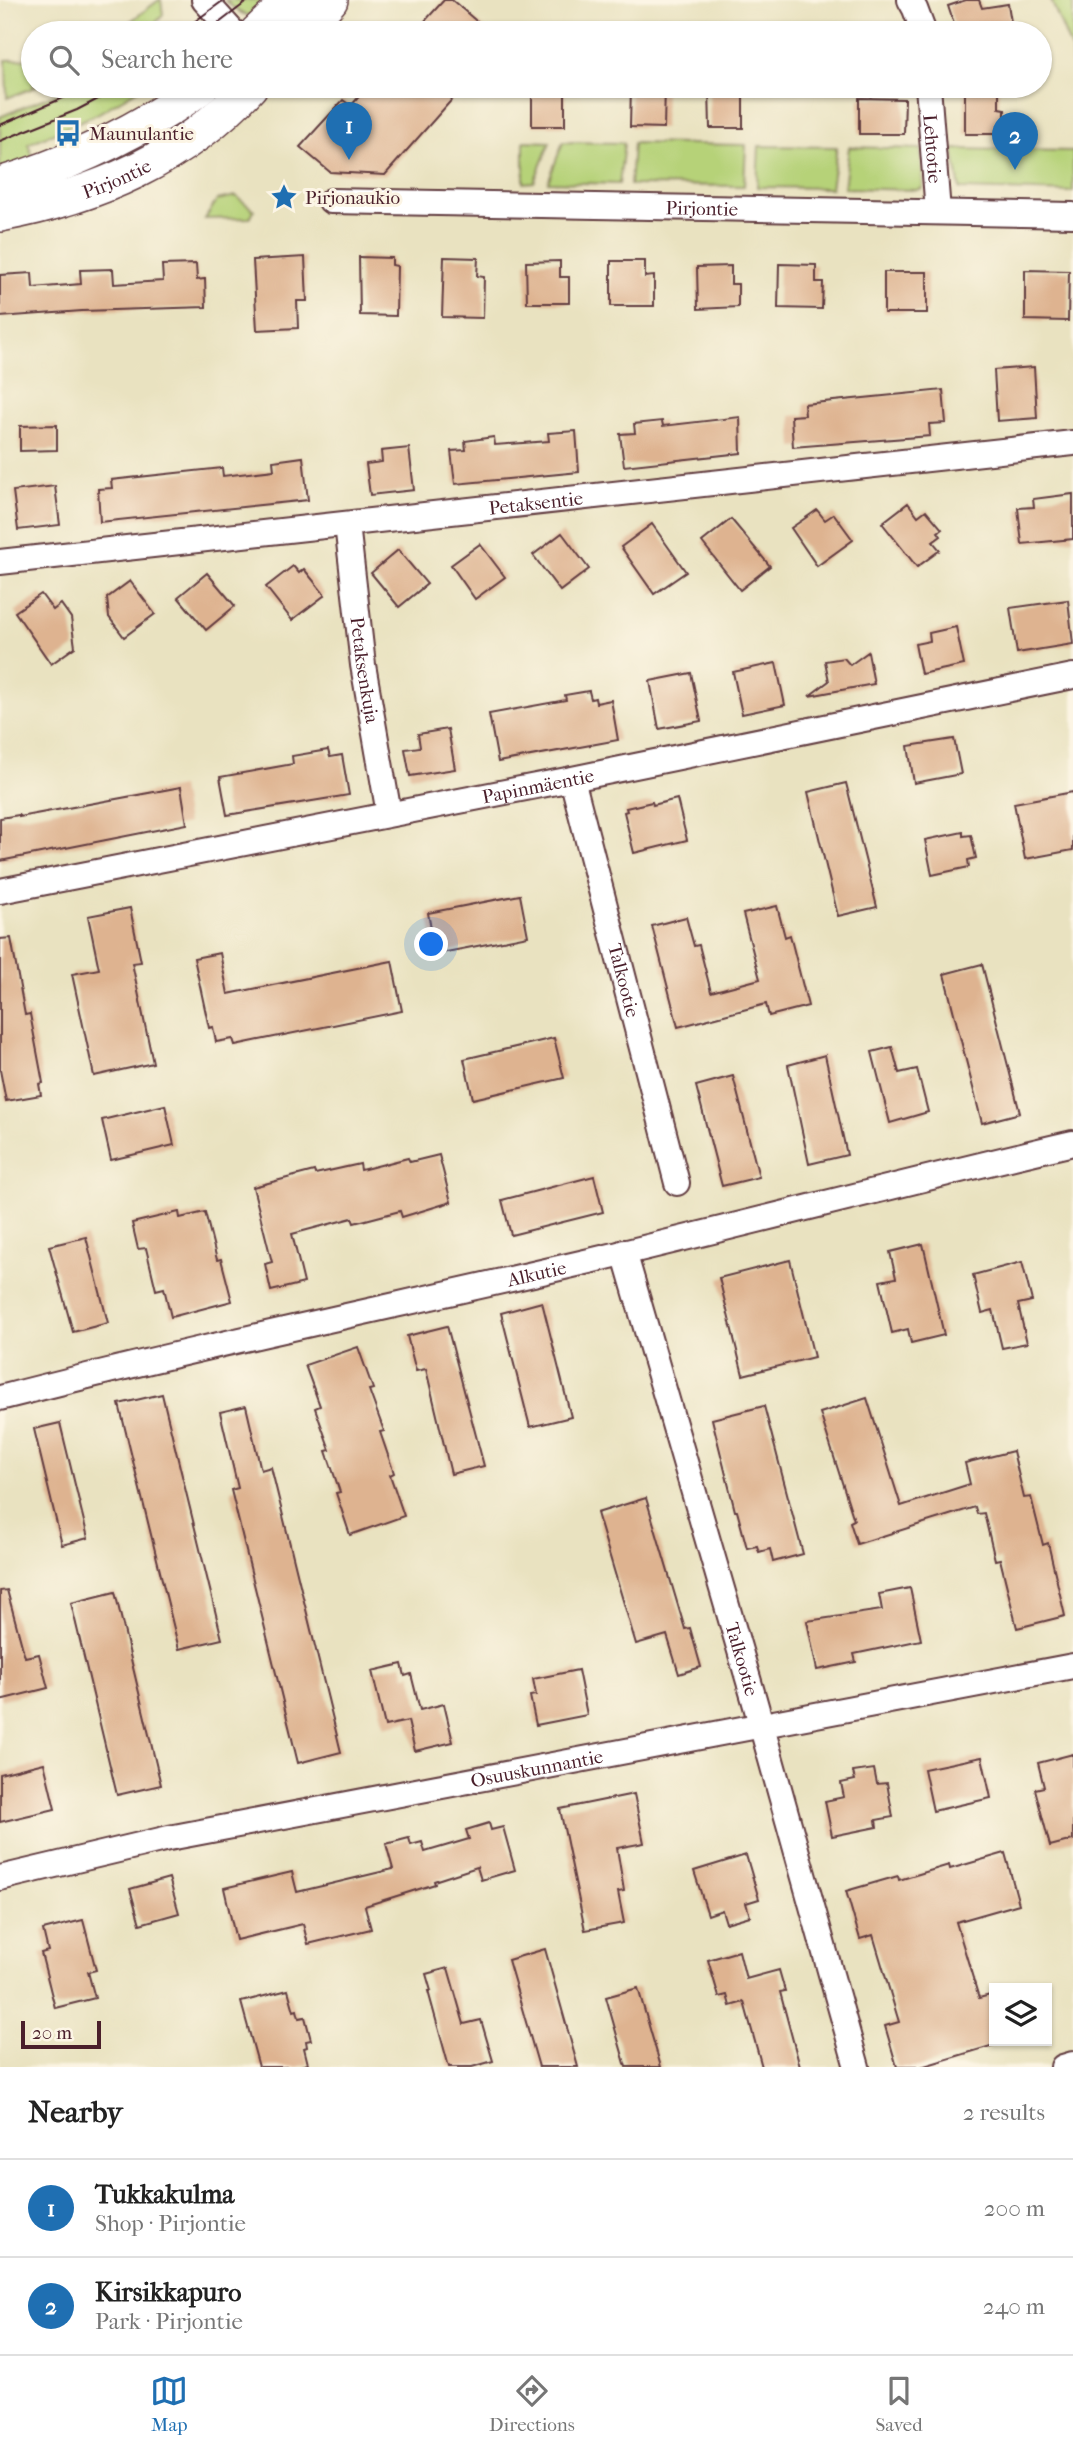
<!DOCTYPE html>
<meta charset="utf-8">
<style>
body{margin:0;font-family:"IM FELL French Canon",serif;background:#f6f6f6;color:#222}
.controls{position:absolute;right:21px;bottom:21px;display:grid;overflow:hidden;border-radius:0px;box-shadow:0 2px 5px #0004}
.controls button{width:63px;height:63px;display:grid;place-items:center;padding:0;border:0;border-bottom:2px solid #e0e0e0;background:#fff;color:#222;font:35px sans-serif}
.scale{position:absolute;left:21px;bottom:18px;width:80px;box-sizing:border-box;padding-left:7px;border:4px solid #4a1f2b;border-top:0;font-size:19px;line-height:24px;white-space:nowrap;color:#4a1f2b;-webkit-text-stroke:5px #fcf5e5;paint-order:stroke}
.you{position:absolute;left:432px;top:945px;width:24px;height:24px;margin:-18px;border:5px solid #fff;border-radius:50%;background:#1a73e8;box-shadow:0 0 0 10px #1a73e833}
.badge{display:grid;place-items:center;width:46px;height:46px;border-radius:50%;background:#1f6fb2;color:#fff;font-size:23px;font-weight:700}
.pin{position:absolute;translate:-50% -58px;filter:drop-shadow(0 2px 4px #0008)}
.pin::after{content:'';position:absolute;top:37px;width:24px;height:21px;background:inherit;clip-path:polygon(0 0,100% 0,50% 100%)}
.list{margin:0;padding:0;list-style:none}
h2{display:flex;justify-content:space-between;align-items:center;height:91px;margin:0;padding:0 28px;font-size:30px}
h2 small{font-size:23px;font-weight:400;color:#767676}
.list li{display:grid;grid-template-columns:46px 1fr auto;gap:21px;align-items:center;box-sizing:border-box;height:98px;padding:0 28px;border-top:2px solid #e0e0e0}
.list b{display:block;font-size:26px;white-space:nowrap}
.list p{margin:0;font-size:23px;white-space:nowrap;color:#767676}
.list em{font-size:23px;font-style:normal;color:#767676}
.icon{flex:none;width:38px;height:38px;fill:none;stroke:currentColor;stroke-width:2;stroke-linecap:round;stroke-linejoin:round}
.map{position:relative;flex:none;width:1073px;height:2067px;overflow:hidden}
.search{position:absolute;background:#fff;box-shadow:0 2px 5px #0004;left:21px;right:21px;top:21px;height:77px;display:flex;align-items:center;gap:18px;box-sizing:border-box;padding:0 24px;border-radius:38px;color:#767676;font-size:26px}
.sheet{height:287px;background:#fff}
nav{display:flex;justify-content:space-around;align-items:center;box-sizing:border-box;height:98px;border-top:2px solid #e0e0e0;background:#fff;font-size:19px;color:#767676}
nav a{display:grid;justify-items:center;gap:4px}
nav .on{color:#1f6fb2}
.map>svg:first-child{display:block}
</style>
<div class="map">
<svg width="1073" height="2067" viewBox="0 0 1073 2067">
<rect width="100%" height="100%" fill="#fcf5e5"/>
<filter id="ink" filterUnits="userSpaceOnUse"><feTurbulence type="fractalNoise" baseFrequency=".0143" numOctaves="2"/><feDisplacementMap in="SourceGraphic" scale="14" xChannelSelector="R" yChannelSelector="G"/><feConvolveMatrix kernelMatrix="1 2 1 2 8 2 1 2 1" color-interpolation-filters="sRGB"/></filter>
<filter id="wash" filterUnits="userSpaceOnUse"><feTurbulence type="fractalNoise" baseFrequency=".00686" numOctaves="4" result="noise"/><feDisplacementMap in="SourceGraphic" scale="28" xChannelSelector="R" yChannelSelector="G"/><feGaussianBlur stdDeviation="1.57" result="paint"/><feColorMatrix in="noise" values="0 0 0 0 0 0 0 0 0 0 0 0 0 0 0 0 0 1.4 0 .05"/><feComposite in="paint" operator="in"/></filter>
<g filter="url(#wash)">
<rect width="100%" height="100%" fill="#e9e2c0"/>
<g fill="#b6d278" stroke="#807852" stroke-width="2">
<path d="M 159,0 L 161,0 L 163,15 C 147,34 138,33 115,33 Z"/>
<path d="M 225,0 L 272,0 C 251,19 246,21 225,0 Z"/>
<path d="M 1051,0 L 1073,0 L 1073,80 L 1072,51 Z"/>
<path d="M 33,59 L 33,86 L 38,86 L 7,98 L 6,60 Z"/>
<path d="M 73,86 L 144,86 L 97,114 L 28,144 L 33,157 L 0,175 L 0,117 Z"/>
<path d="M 524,141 L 550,142 L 534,182 L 524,183 Z"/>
<path d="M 563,142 L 624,143 L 619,184 L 548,182 Z"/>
<path d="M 633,143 L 746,145 L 744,186 L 630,185 Z"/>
<path d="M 759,146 L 837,147 L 831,188 L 757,187 Z"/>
<path d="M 849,147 L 921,149 L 923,188 L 917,190 L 844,188 Z"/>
<path d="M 953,149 L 1073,151 L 1073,192 L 960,189 Z"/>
<path d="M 236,196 L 254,210 L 250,218 L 205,219 L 217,200 Z"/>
</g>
<g id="blocks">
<g fill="#deb390">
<path d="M 444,0 L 452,0 L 490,33 L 414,33 Z"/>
<path d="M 966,0 L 979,0 L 982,8 L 1008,4 L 1012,28 L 999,30 L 1000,33 L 957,33 L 948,6 Z"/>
<path d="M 368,86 L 464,86 L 385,175 L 330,172 L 300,147 L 343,100 L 351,106 Z"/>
<rect x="532" y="86" width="33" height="40"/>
<path d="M 631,86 L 665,86 L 664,128 L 630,127 Z"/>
<path d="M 709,88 L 743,88 L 743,128 L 710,128 Z"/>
<path d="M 965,90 L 999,90 L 999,108 L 1005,109 L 1005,134 L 965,134 Z"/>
<path d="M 859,98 L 905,99 L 904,134 L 859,134 Z"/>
<path d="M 305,257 L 307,301 L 297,301 L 298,328 L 257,330 L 253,260 Z"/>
<path d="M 359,257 L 392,258 L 392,265 L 397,266 L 396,316 L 360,315 Z"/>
<path d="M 444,257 L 478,258 L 477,276 L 484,277 L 483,318 L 442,317 Z"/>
<path d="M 560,261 L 560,277 L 569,277 L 569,303 L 527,303 L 526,262 Z"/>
<path d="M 611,261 L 645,261 L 645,277 L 654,276 L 654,306 L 611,306 Z"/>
<path d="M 196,264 L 197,280 L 205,279 L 206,307 L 82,311 L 0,317 L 0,275 L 32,273 L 33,288 L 81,284 L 80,270 L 113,269 L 114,284 L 163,281 L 162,265 Z"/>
<path d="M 779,264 L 816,265 L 816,282 L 823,282 L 822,309 L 778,308 Z"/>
<path d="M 731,266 L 731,284 L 738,284 L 738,307 L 698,309 L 697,267 Z"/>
<path d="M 1025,270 L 1069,271 L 1068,321 L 1025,320 Z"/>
<rect x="884" y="272" width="43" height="41"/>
<path d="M 1034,367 L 1037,418 L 997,421 L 994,370 Z"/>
<path d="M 943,390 L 946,423 L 929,424 L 930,436 L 793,447 L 791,416 L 805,415 L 804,404 Z"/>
<path d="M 740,417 L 741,453 L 624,466 L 620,434 L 635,433 L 634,424 L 662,421 L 663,426 Z"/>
<path d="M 57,425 L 57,450 L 20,451 L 20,426 Z"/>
<path d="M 576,431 L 579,472 L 455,484 L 451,451 L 466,450 L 465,441 L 494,437 L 495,445 L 549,441 L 548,433 Z"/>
<path d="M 409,448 L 414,490 L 370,495 L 366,464 L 382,462 L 381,451 Z"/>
<path d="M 303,457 L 308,500 L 100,522 L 98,489 L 112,488 L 111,480 L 222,468 L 223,476 L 274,470 L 273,461 Z"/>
<path d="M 55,486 L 60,525 L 18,530 L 13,491 Z"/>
<path d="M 1073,494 L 1073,539 L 1022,544 L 1018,508 L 1034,507 L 1033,499 Z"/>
<path d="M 908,503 L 918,516 L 926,510 L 942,529 L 938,532 L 941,536 L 933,542 L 940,550 L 917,567 L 882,523 Z"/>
<path d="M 817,510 L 825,520 L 834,514 L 853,540 L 817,566 L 791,528 Z"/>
<path d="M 731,519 L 770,566 L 740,590 L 702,542 Z"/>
<path d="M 652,524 L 686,572 L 654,594 L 621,547 Z"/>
<path d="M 562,533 L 589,569 L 560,591 L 533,555 Z"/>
<path d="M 480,544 L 505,577 L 475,599 L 451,565 Z"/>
<path d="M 398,550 L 427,584 L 399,607 L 371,573 Z"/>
<path d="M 293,566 L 299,573 L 304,569 L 325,595 L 292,620 L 266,587 Z"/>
<path d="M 207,573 L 235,606 L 206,630 L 178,597 Z"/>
<path d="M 130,581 L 155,614 L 124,637 L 109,617 L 107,598 Z"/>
<path d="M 41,594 L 53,610 L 61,604 L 71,618 L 75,647 L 51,664 L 15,612 Z"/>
<path d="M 1068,600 L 1073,644 L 1017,653 L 1010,608 Z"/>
<path d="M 956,627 L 964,665 L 921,674 L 915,644 L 930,641 L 929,633 Z"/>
<path d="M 868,652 L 874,684 L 809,696 L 829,681 L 825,661 L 844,658 L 850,665 Z"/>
<path d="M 776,663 L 785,705 L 742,714 L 733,672 Z"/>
<path d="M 691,673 L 701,721 L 659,729 L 650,681 Z"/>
<path d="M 589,691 L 591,699 L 595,698 L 596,703 L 611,700 L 618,740 L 498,762 L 489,714 L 566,700 L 565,695 Z"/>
<path d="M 448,729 L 455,769 L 410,776 L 405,749 L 420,747 L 418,734 Z"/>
<path d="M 954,739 L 961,774 L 914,783 L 908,746 Z"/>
<path d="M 328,750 L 330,757 L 342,755 L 349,795 L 227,815 L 220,777 L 293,764 L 292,756 Z"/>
<path d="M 846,783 L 877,907 L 838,916 L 808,792 Z"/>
<path d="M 181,787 L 187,824 L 0,861 L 0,818 L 19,815 L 19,817 Z"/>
<path d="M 1073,792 L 1073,850 L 1025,859 L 1014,803 Z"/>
<path d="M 677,799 L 687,840 L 634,853 L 624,812 L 627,811 L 626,808 L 652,802 L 653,805 Z"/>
<path d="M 963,832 L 963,836 L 971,835 L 976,858 L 968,860 L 969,867 L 932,875 L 925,840 Z"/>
<path d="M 520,895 L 528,936 L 436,954 L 428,913 Z"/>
<path d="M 777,906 L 785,937 L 790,935 L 808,1006 L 769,1016 L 766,1004 L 678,1027 L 652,926 L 686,917 L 694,946 L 699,945 L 711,992 L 760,979 L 743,914 Z"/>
<path d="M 130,908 L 141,962 L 132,963 L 153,1063 L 94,1076 L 72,974 L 99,969 L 88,916 Z"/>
<path d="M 11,938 L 25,1015 L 30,1014 L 43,1083 L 39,1084 L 41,1095 L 6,1101 L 0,1070 L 0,939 Z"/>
<path d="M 220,953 L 228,994 L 392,961 L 402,1011 L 235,1045 L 233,1039 L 216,1042 L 213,1027 L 209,1028 L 194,958 Z"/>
<path d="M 982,964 L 1020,1113 L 982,1123 L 944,974 Z"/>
<path d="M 554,1038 L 564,1078 L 473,1099 L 464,1059 Z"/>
<path d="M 892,1047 L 899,1073 L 917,1069 L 928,1112 L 890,1123 L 872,1052 Z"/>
<path d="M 825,1055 L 847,1155 L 809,1164 L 788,1065 Z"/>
<path d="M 733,1076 L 759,1177 L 722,1186 L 696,1086 Z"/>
<path d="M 165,1105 L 174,1145 L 111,1160 L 102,1120 Z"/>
<path d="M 439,1155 L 451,1202 L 402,1217 L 400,1211 L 354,1223 L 352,1218 L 292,1234 L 304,1283 L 271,1291 L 265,1264 L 272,1262 L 253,1187 L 314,1171 L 315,1174 L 360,1164 L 361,1170 L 408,1158 L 410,1162 Z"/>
<path d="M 594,1176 L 603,1212 L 511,1235 L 502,1200 Z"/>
<path d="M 179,1212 L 180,1218 L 205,1212 L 217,1260 L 221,1259 L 232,1301 L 171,1317 L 164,1288 L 156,1290 L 146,1248 L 138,1249 L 132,1223 Z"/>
<path d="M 86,1237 L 108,1323 L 73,1332 L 49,1246 Z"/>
<path d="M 923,1244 L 944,1335 L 911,1343 L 908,1329 L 892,1333 L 880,1281 L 896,1278 L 890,1252 Z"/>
<path d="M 790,1260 L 814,1357 L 743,1375 L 719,1278 Z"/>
<path d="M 1022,1262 L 1032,1301 L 1018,1304 L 1027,1343 L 1002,1348 L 993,1310 L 982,1313 L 973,1275 Z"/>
<path d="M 542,1302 L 571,1417 L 530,1427 L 501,1313 Z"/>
<path d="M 447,1326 L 484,1466 L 451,1474 L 426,1369 L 416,1371 L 407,1336 Z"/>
<path d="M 358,1347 L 373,1389 L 369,1390 L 384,1431 L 380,1432 L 394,1473 L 390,1475 L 404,1516 L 350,1535 L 336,1493 L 340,1492 L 326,1451 L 330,1450 L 315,1408 L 320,1406 L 305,1365 Z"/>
<path d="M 162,1394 L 222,1639 L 179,1649 L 119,1404 Z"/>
<path d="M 867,1398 L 901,1506 L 970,1484 L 965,1463 L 1013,1451 L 1024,1498 L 1031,1497 L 1043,1545 L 1048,1543 L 1065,1616 L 1017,1628 L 1000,1559 L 995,1560 L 984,1513 L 977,1514 L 975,1507 L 857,1544 L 850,1522 L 854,1520 L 820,1413 Z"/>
<path d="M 246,1406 L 261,1470 L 271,1467 L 341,1752 L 298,1763 L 231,1490 L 238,1488 L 220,1412 Z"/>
<path d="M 764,1406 L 803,1554 L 773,1562 L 770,1549 L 759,1552 L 757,1546 L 747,1548 L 737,1511 L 735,1511 L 712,1419 Z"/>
<path d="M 60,1423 L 88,1538 L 62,1545 L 34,1429 Z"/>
<path d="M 646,1498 L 685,1629 L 690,1628 L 701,1667 L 679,1674 L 667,1635 L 636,1644 L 597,1513 Z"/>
<path d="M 910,1588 L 921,1640 L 854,1654 L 856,1662 L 817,1670 L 807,1621 L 882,1610 L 879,1594 Z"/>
<path d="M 7,1590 L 25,1657 L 39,1654 L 48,1688 L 0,1700 L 0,1591 Z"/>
<path d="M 115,1592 L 161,1785 L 117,1795 L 71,1603 Z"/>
<path d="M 402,1664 L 405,1676 L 411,1674 L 420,1710 L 444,1704 L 453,1742 L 415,1751 L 408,1721 L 385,1726 L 372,1671 Z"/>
<path d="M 578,1670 L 587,1715 L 536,1725 L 530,1696 L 536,1695 L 533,1679 Z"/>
<path d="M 1073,1754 L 1073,1840 L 1050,1846 L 1035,1789 L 1044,1787 L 1038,1763 Z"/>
<path d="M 982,1757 L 991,1798 L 933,1811 L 924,1769 Z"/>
<path d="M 44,1763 L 55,1809 L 0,1822 L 0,1774 Z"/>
<path d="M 874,1769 L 877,1784 L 887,1783 L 893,1817 L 876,1820 L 877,1827 L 832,1836 L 825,1801 L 844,1797 L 841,1783 L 855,1780 L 853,1772 Z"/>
<path d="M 634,1794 L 644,1843 L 617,1848 L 624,1891 L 618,1892 L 624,1923 L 585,1930 L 560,1809 Z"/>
<path d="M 489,1823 L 491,1830 L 503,1827 L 515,1870 L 481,1880 L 477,1867 L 434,1881 L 435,1884 L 365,1906 L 371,1929 L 308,1944 L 303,1924 L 236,1940 L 224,1888 L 292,1872 L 297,1892 L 393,1869 L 386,1844 L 409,1838 L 411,1845 L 422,1842 L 425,1852 L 469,1839 L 466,1830 Z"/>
<path d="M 1005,1853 L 1019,1904 L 956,1922 L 979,1998 L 994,1994 L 994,2045 L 921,2067 L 897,2067 L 885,2026 L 899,2022 L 873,1935 L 860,1939 L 846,1891 L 898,1876 L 899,1880 L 949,1865 L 950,1869 Z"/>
<path d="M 746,1855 L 759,1899 L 746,1903 L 750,1916 L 726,1923 L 722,1910 L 708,1915 L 694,1871 Z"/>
<path d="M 169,1878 L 179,1913 L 140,1924 L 130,1889 Z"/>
<path d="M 83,1920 L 96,1970 L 88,1972 L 95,1998 L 55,2008 L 41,1953 L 48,1951 L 43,1930 Z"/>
<path d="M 545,1949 L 578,2067 L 539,2067 L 508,1960 Z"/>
<path d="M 739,1951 L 746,1979 L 779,1970 L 785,1991 L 780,1992 L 800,2067 L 762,2067 L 744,2002 L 730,2006 L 727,1995 L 719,1997 L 708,1960 Z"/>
<path d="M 448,1968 L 464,2024 L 481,2020 L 493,2061 L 472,2067 L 449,2067 L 428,1991 L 431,1991 L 426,1974 Z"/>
<path d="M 638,1988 L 661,2067 L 626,2067 L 606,1997 Z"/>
<path d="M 288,1990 L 294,2011 L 297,2010 L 299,2018 L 305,2017 L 311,2040 L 306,2041 L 307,2047 L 304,2048 L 308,2064 L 297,2067 L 259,2067 L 241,2002 Z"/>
</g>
</g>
</g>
<g filter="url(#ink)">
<use href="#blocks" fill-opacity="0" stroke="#623c41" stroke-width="2"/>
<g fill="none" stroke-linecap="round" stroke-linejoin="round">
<defs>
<g id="minor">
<path d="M 204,0 L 234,33"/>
<path d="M 910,0 L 915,9 L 924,33"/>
<path id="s1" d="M 928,86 L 938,212"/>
<path id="s2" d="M 331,201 L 1073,215"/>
<path id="s3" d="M 347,524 L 363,665 L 389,814"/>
<path id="s4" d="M 0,562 L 1073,443"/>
<path id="s5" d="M 572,779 L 677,1183"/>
<path id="s6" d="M 0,891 L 572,779 L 1073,676"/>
<path id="s7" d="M 624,1252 L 754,1699 L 857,2067"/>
<path id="s8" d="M 0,1398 C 197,1347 396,1306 594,1260 C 754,1222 913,1180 1073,1143"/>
<path id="s9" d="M 0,1878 L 169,1838 L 1073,1666"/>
<path d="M 1063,2067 L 1073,2064"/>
</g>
<g id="secondary">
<path d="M 257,33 L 292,0"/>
<path d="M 299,33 L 330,0"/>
<path d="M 0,185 C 59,167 118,141 170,108 C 181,101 192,94 201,86"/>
<path id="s10" d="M 0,214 C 94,197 185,158 250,86"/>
</g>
</defs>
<use href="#minor" stroke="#623c41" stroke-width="28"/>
<use href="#secondary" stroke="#623c41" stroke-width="38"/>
<use href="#minor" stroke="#fff" stroke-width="24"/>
<use href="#secondary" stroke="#fff" stroke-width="35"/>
<g stroke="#4a1f2b" stroke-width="2">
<path d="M 179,33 L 224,0"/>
<path d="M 206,33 L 249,0"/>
<path d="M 0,125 L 91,86"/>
<path d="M 0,141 L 77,110 L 123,86"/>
</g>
</g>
</g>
<defs>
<symbol id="bus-bare" viewBox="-9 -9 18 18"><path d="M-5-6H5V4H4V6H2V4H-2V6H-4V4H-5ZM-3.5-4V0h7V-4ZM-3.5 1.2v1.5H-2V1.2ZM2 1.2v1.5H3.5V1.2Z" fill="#1f6fb2" stroke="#fcf5e5" stroke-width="2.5" paint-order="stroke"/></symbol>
<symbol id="sight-bare" viewBox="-9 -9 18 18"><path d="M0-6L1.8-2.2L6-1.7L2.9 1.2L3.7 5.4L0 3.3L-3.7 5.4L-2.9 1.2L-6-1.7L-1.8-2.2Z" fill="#1f6fb2" stroke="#fcf5e5" stroke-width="2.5" paint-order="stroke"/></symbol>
</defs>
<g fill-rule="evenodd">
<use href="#bus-bare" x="49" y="114" width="38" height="38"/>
<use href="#sight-bare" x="265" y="178" width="38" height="38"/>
</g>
<g text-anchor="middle" stroke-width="6" stroke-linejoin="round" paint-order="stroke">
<g font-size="19" fill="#4a1f2b" stroke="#fcf5e5" text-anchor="start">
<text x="89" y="140">Maunulantie</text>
<text x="305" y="204">Pirjonaukio</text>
</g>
<g font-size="19" fill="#4a1f2b" stroke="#fcf5e5">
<text dy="7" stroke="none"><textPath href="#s1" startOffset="63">Lehtotie</textPath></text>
<text dy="7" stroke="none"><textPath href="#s10" startOffset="122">Pirjontie</textPath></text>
<text dy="7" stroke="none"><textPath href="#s2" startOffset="371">Pirjontie</textPath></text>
<text dy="7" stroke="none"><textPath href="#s4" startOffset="539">Petaksentie</textPath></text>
<text dy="7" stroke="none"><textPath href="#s3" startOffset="147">Petaksenkuja</textPath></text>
<text dy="7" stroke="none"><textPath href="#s6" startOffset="548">Papinmäentie</textPath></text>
<text dy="7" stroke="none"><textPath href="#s5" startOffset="208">Talkootie</textPath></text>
<text dy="7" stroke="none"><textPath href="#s8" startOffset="551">Alkutie</textPath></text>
<text dy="7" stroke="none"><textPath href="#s7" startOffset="424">Talkootie</textPath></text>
<text dy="7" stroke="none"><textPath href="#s9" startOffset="548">Osuuskunnantie</textPath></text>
</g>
</g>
</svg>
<div class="controls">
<button><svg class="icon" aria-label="layers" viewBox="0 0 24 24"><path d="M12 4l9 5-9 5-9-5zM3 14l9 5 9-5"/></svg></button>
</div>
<div class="scale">20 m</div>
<div class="you"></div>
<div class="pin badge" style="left:349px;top:160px">1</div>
<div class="pin badge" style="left:1015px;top:170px">2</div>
<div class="search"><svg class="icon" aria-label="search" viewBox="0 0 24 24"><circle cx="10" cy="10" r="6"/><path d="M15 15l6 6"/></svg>Search here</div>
</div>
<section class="sheet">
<h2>Nearby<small>2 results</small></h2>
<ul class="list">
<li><span class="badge">1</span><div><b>Tukkakulma</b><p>Shop · Pirjontie</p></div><em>200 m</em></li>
<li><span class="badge">2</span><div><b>Kirsikkapuro</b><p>Park · Pirjontie</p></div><em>240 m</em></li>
</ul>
</section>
<nav>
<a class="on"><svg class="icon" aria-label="map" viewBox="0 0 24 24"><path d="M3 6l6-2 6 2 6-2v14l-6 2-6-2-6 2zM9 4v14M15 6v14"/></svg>Map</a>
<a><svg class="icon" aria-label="directions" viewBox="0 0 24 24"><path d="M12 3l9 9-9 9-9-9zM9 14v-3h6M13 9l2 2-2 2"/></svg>Directions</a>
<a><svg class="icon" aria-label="saved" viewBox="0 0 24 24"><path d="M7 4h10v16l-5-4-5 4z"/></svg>Saved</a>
</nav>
